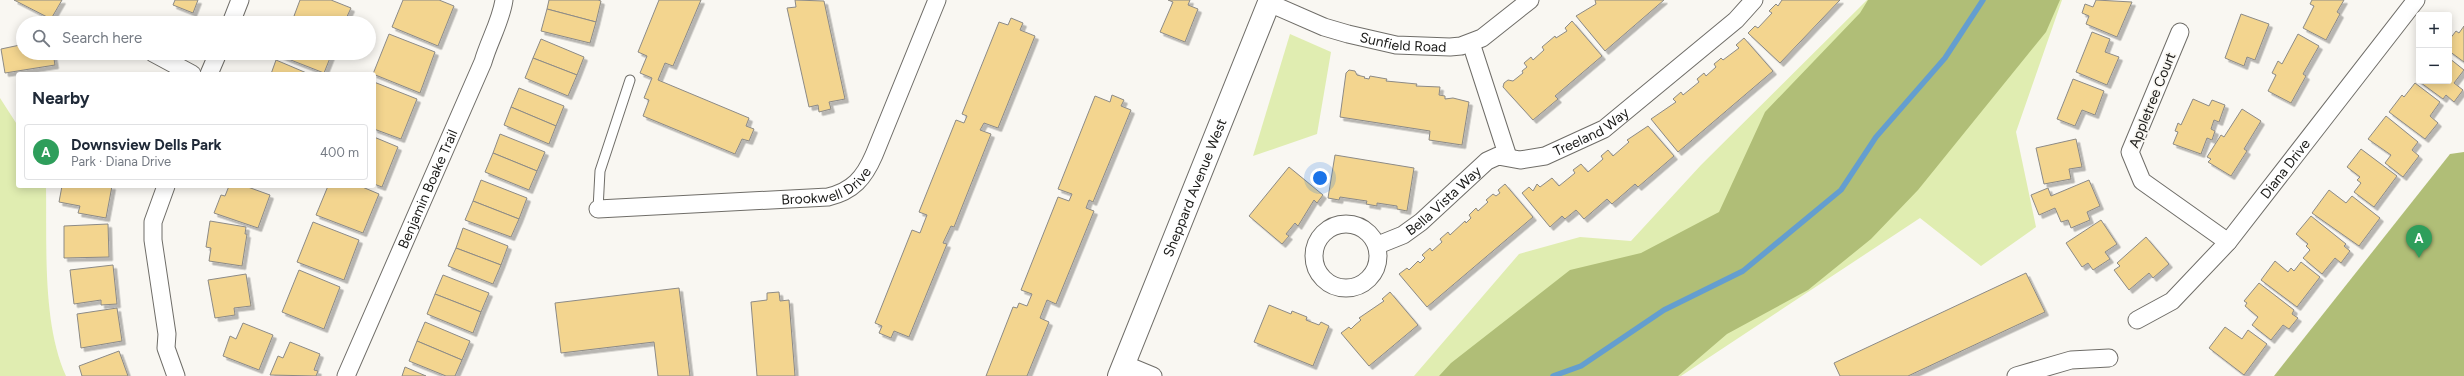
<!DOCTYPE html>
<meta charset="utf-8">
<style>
body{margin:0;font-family:Figtree,sans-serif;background:#f6f6f7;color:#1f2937}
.controls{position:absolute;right:12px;top:12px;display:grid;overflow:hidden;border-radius:4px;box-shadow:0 2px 10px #0003}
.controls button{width:36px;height:36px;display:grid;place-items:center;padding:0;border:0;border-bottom:1px solid #e0e1e3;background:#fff;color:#1f2937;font:20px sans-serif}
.you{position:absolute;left:1320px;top:178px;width:14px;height:14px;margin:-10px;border:3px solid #fff;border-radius:50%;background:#1a73e8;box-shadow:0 0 0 6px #1a73e833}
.badge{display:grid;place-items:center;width:26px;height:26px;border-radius:50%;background:#1a73e8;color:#fff;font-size:13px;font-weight:700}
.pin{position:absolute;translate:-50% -33px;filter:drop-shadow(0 1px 2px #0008)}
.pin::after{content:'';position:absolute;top:21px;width:14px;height:12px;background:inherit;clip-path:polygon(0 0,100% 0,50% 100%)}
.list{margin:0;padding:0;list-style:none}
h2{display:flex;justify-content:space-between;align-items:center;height:52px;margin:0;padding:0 16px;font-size:17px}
h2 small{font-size:13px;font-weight:400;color:#747a83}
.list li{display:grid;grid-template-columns:26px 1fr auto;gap:12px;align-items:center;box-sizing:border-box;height:56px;margin:0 8px 8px;padding:0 8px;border:1px solid #e0e1e3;border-radius:4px}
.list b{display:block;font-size:15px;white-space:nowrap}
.list p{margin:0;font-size:13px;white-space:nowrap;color:#747a83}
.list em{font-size:13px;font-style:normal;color:#747a83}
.icon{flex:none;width:22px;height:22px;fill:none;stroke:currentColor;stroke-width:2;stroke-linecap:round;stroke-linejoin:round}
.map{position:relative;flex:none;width:2464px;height:376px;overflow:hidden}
.search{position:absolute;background:#fff;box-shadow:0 2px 10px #0003;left:16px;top:16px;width:360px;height:44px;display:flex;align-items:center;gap:10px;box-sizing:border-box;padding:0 14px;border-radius:22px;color:#747a83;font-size:15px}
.panel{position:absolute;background:#fff;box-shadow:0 2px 10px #0003;left:16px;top:72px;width:360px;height:116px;border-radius:4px}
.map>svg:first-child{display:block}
</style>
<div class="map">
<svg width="2464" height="376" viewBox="0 0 2464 376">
<defs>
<filter id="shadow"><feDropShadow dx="3.5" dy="3.5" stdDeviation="0" flood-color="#0004"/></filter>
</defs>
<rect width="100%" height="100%" fill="#f9f7f2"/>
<g fill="#e0edb1">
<path d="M 1867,0 L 2062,0 L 2016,132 L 2036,227 L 1981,266 L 1920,218 L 1681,376 L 1414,376 L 1519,254 L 1580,237 L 1631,241 L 1701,165 Z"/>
<path d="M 1290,34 L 1331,52 L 1317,134 L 1253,156 Z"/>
<path d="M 0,98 L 18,126 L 18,186 L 46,186 C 47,244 42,323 66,376 L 0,376 Z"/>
</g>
<g fill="#b0be77">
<path d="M 1868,0 L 2060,0 L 2046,32 L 1918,190 L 1871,239 L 1808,290 L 1727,334 L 1678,376 L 1439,376 L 1451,363 L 1570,270 L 1641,253 L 1719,212 L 1765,112 L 1860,13 Z"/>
<path d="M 2464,152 L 2464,376 L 2274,376 L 2450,154 Z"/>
</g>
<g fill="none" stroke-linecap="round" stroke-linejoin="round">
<path stroke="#649ecf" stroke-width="5.5" d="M 1553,376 L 1581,366 L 1664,310 L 1743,271 L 1841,190 L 1876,137 L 1945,58 L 1983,0"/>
</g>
<g fill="#f3d58f" stroke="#8c8a86" filter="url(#shadow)">
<path d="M 14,0 L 62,0 L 51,19 Z"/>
<path d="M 175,0 L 198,0 L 193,13 L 173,5 Z"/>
<path d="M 300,0 L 331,0 L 351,8 L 344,23 L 311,23 L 294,16 Z"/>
<path d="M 403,0 L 439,0 L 454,6 L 438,46 L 392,27 Z"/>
<path d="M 549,0 L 598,0 L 601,1 L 596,22 L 547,9 Z"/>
<path d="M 659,0 L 701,0 L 673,66 L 665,63 L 658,80 L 749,118 L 746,126 L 754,129 L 749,141 L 742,139 L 735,154 L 643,116 L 649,100 L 644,98 L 652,78 L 640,73 L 647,56 L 638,52 Z"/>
<path d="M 795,0 L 824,1 L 845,99 L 829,102 L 831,109 L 819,112 L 818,105 L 809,107 L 787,8 L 796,7 Z"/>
<path d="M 1168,0 L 1190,0 L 1188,5 L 1198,9 L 1185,42 L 1160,32 L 1173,2 Z"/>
<path d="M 1595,0 L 1664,0 L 1605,51 L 1576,16 L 1596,4 Z"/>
<path d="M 1782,0 L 1840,0 L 1780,63 L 1748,33 L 1755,26 L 1758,28 L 1772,13 L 1769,11 L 1776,4 L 1778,6 Z"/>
<path d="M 2096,0 L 2132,2 L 2117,37 L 2086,24 L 2089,16 L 2082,13 L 2085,4 L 2093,7 Z"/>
<path d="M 2312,0 L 2344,0 L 2337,12 L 2340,14 L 2326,40 L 2303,28 L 2314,6 L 2310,4 Z"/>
<path d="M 547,9 L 596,22 L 590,43 L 541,31 Z"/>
<path d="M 2241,14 L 2269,24 L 2255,60 L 2247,57 L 2244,66 L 2225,58 Z"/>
<path d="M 1011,18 L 1023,23 L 1020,30 L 1035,36 L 998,128 L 984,123 L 980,130 L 991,134 L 954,227 L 951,226 L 943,243 L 947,244 L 909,337 L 894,331 L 891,338 L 879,333 L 882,326 L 875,323 L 912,230 L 920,233 L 927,215 L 919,212 L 956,120 L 964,123 L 967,116 L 962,114 L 999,22 L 1008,25 Z"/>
<path d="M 1572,21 L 1602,56 L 1555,96 L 1558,99 L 1533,120 L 1503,87 L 1504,83 L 1508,80 L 1513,81 L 1523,73 L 1522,71 L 1527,67 L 1524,63 L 1531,57 L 1533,60 L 1544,50 L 1542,47 L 1555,36 L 1556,38 L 1567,31 L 1565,28 Z"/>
<path d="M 2464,26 L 2464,62 L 2449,51 L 2449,40 L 2456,31 L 2459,33 Z"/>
<path d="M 23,32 L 23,53 L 53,53 L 55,65 L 5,73 L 1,49 L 20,45 L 18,33 Z"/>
<path d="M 2092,32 L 2110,39 L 2105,52 L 2119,57 L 2107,85 L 2076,72 Z"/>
<path d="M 389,34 L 435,52 L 420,93 L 373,74 Z"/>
<path d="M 2298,34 L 2319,46 L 2303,74 L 2306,76 L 2291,103 L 2268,91 L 2276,75 L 2272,73 L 2278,61 L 2282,64 Z"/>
<path d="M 1744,38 L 1773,71 L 1678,152 L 1651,119 L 1676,102 L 1673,99 L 1681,92 L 1683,95 L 1699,82 L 1697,79 L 1704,73 L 1706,76 L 1716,67 L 1714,64 L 1719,60 L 1721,58 L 1723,60 L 1739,48 L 1736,45 Z"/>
<path d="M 541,39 L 584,57 L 577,75 L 533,58 Z"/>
<path d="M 279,53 L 332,53 L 324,73 L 278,55 Z"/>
<path d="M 533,58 L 577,75 L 568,96 L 525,78 Z"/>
<path d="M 2449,58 L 2464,70 L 2454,83 L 2463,90 L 2454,102 L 2446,95 L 2443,99 L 2417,80 L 2419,78 L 2419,81 L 2449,81 Z"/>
<path d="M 276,60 L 309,74 L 271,74 Z"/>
<path d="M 1349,70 L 1355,71 L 1357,75 L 1365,77 L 1364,78 L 1369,79 L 1370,76 L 1387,79 L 1386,81 L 1417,84 L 1416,86 L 1440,87 L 1439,95 L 1445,96 L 1445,99 L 1453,98 L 1469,102 L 1462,145 L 1429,140 L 1430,131 L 1340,117 L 1346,73 Z"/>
<path d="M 2073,79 L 2104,91 L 2095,115 L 2082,110 L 2075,126 L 2057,119 Z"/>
<path d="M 374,82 L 417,99 L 401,139 L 374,129 Z"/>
<path d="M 2415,83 L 2440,102 L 2430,116 L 2438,123 L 2425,139 L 2389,112 L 2402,95 L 2404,97 Z"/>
<path d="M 519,88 L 564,106 L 556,126 L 511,107 Z"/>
<path d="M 1112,95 L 1124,100 L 1121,106 L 1131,110 L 1093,202 L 1089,200 L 1086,208 L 1094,211 L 1056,304 L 1047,300 L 1040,318 L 1049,322 L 1027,376 L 986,376 L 1013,307 L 1017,308 L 1019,303 L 1027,306 L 1032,294 L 1021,290 L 1058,197 L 1069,201 L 1072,194 L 1058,189 L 1095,96 L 1110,102 Z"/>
<path d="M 2193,99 L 2209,106 L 2212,100 L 2225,105 L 2219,122 L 2214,120 L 2211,129 L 2215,131 L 2212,140 L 2207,138 L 2201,154 L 2173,144 L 2178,132 L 2175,131 L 2178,123 L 2181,125 Z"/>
<path d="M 511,107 L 556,126 L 549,144 L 504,125 Z"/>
<path d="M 2242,109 L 2261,121 L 2244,149 L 2247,151 L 2231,176 L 2208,162 L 2211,159 L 2207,157 L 2221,135 L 2224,137 Z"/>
<path d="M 2386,116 L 2418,142 L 2412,150 L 2419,156 L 2403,177 L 2385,163 L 2391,155 L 2368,139 Z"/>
<path d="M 1648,126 L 1674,156 L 1638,187 L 1635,184 L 1612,204 L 1607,199 L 1584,219 L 1576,210 L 1565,219 L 1562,216 L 1550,227 L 1522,193 L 1529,187 L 1533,191 L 1537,184 L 1540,187 L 1552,178 L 1559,186 L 1575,173 L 1573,170 L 1581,164 L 1588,172 L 1603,159 L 1601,156 L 1608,150 L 1613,156 L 1629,142 L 1627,140 Z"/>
<path d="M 500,134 L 545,152 L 537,171 L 493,153 Z"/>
<path d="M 374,137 L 398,147 L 382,187 L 374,184 Z"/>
<path d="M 2076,139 L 2082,167 L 2069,169 L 2071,179 L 2044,184 L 2036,148 Z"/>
<path d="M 2361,149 L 2397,176 L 2374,207 L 2354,192 L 2361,183 L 2357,180 L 2360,177 L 2347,167 Z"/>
<path d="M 493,153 L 537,171 L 529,190 L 485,172 Z"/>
<path d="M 1335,155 L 1414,168 L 1407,211 L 1397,209 L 1397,206 L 1377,203 L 1377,206 L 1366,204 L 1367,201 L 1360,200 L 1340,197 L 1339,200 L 1328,198 Z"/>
<path d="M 1289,167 L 1323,195 L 1317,203 L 1314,200 L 1298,226 L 1295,223 L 1286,234 L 1289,236 L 1282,244 L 1249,216 Z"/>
<path d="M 481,180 L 527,198 L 519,219 L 473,201 Z"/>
<path d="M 2089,180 L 2100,206 L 2087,212 L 2090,220 L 2071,228 L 2068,220 L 2061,222 L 2055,208 L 2039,215 L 2031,195 L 2048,188 L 2051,196 Z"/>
<path d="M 1505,184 L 1533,217 L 1427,307 L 1399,274 L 1407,268 L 1409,270 L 1418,261 L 1420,263 L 1425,258 L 1422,255 L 1430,248 L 1432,251 L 1442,242 L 1440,239 L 1448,232 L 1450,235 L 1465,221 L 1466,223 L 1471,218 L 1469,215 L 1476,208 L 1478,211 L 1488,202 L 1486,200 L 1493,194 L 1496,196 L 1500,193 L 1498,190 Z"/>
<path d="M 62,186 L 112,186 L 106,218 L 78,213 L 80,206 L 59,202 Z"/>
<path d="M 229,186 L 245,186 L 270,195 L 258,228 L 214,213 L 221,195 L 225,196 Z"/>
<path d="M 328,186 L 360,186 L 379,194 L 363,233 L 316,215 Z"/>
<path d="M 2329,190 L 2346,203 L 2352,196 L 2380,218 L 2359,246 L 2312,213 Z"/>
<path d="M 473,201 L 519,219 L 511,237 L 465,220 Z"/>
<path d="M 2311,216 L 2346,244 L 2344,246 L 2350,251 L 2341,263 L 2335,258 L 2322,274 L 2303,258 L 2310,250 L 2306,246 L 2308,244 L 2296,234 Z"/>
<path d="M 2101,220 L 2117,244 L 2105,252 L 2110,259 L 2093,270 L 2088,263 L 2082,267 L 2066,243 Z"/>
<path d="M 210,221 L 246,227 L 245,234 L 247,234 L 242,266 L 209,261 L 211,248 L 206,247 Z"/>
<path d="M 313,222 L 359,240 L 344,280 L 297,262 Z"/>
<path d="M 108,224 L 109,257 L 64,258 L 64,226 Z"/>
<path d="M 463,228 L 508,246 L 501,265 L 456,248 Z"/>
<path d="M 2146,237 L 2169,264 L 2153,278 L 2149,273 L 2129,290 L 2114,270 L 2120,266 L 2117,263 Z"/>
<path d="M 456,248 L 501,265 L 493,284 L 448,266 Z"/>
<path d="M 2275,261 L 2288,272 L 2291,268 L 2294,271 L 2301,262 L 2320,277 L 2297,307 L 2261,280 Z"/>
<path d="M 113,265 L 117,304 L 101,305 L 101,300 L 74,304 L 70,270 Z"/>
<path d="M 299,270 L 340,287 L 324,329 L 282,312 Z"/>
<path d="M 2026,273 L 2045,312 L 1908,376 L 1840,376 L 1834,363 Z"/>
<path d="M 246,274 L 251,306 L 234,308 L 235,315 L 215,318 L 208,280 Z"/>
<path d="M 443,275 L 489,293 L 481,312 L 435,294 Z"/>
<path d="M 2259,283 L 2294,310 L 2292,314 L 2298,318 L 2289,329 L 2283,325 L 2271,340 L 2252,325 L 2258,317 L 2245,306 L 2247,303 L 2244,301 Z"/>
<path d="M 679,288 L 690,376 L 658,376 L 654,342 L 561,353 L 555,303 Z"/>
<path d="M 779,292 L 780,301 L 789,300 L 795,376 L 757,376 L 751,302 L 767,300 L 767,293 Z"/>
<path d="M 1390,292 L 1418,325 L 1369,366 L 1341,333 L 1349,327 L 1351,329 L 1355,325 L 1361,320 L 1359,318 L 1384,301 L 1382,299 Z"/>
<path d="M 435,294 L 481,312 L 473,333 L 427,314 Z"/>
<path d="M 1269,305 L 1291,314 L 1292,311 L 1307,317 L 1306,320 L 1319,325 L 1321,322 L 1329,326 L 1313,366 L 1254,342 Z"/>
<path d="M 117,308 L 122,341 L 81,348 L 77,314 Z"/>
<path d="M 425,322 L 470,341 L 462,360 L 417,341 Z"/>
<path d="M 243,323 L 273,335 L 259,370 L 223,356 L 230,336 L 236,339 Z"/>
<path d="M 2225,327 L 2242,339 L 2248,330 L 2267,344 L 2244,375 L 2209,348 Z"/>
<path d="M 417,341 L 462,360 L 455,376 L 446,376 L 409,361 Z"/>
<path d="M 290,342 L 320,354 L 314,370 L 318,371 L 316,376 L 270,375 L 278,356 L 283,358 Z"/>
<path d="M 119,351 L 128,376 L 82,376 L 79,366 Z"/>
<path d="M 405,367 L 426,376 L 402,376 Z"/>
</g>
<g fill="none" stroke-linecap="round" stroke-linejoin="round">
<defs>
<path id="lane" d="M 598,209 L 600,171 L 630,80"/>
<g id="street">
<path id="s1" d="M 1269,3 L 1324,27 L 1348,34 L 1396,45 L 1450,47 L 1461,46 L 1482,38 L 1530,0"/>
<path d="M 231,23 L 240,0"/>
<path d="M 2180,32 L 2130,152 L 2142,181 L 2228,242"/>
<path d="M 1471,43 L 1508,157"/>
<path d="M 153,53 L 192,74"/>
<path d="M 209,74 L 218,53"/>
<path d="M 166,186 L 153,222 L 153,240 L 167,334 L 166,348 L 176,376"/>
<path id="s2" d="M 598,209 L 828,197 C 853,191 864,178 874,155 L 937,0"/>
<circle cx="1346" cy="256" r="32"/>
<path id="s3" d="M 1378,245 L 1403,235 L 1421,222 L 1487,161 L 1498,156 L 1520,160 L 1545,156 L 1604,129 L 1736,20 L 1754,0"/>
<path id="s4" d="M 2137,320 L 2172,301 L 2228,242 L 2416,0"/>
<path d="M 1124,364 L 1153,376"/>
<path id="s5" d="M 346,376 L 483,62 C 489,41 501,21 504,0"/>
<path d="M 2016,376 L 2071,360 L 2109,358"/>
</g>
<g id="secondary">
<path id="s6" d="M 1119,376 L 1270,0"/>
</g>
</defs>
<use href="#lane" stroke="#6f6d68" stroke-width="11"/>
<use href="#street" stroke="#6f6d68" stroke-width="19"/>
<use href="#secondary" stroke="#6f6d68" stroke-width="24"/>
<use href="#lane" stroke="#fff" stroke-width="9"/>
<use href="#street" stroke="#fff" stroke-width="17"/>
<use href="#secondary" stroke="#fff" stroke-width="22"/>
</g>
<g text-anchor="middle" stroke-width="3.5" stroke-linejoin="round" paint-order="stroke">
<g font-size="14" fill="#191917" stroke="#f9f7f2">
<text dy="5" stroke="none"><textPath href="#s1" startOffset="141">Sunfield Road</textPath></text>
<text transform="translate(2152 100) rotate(-68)" y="5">Appletree Court</text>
<text dy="5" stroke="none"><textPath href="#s3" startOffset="251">Treeland Way</textPath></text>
<text dy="5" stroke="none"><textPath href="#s4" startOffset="214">Diana Drive</textPath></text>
<text dy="5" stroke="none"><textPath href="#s2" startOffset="232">Brookwell Drive</textPath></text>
<text dy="5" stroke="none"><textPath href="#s5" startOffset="204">Benjamin Boake Trail</textPath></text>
<text dy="5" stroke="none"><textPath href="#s6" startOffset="203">Sheppard Avenue West</textPath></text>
<text dy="5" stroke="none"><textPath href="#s3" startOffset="80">Bella Vista Way</textPath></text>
</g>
</g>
</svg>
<div class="controls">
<button>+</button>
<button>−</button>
</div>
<div class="you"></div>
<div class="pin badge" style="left:2419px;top:258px;background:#2e9e5b">A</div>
<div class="search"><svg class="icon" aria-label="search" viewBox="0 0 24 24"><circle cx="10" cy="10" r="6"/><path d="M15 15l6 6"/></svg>Search here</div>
<section class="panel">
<h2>Nearby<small></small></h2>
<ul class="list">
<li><span class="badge" style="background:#2e9e5b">A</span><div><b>Downsview Dells Park</b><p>Park · Diana Drive</p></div><em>400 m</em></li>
</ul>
</section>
</div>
